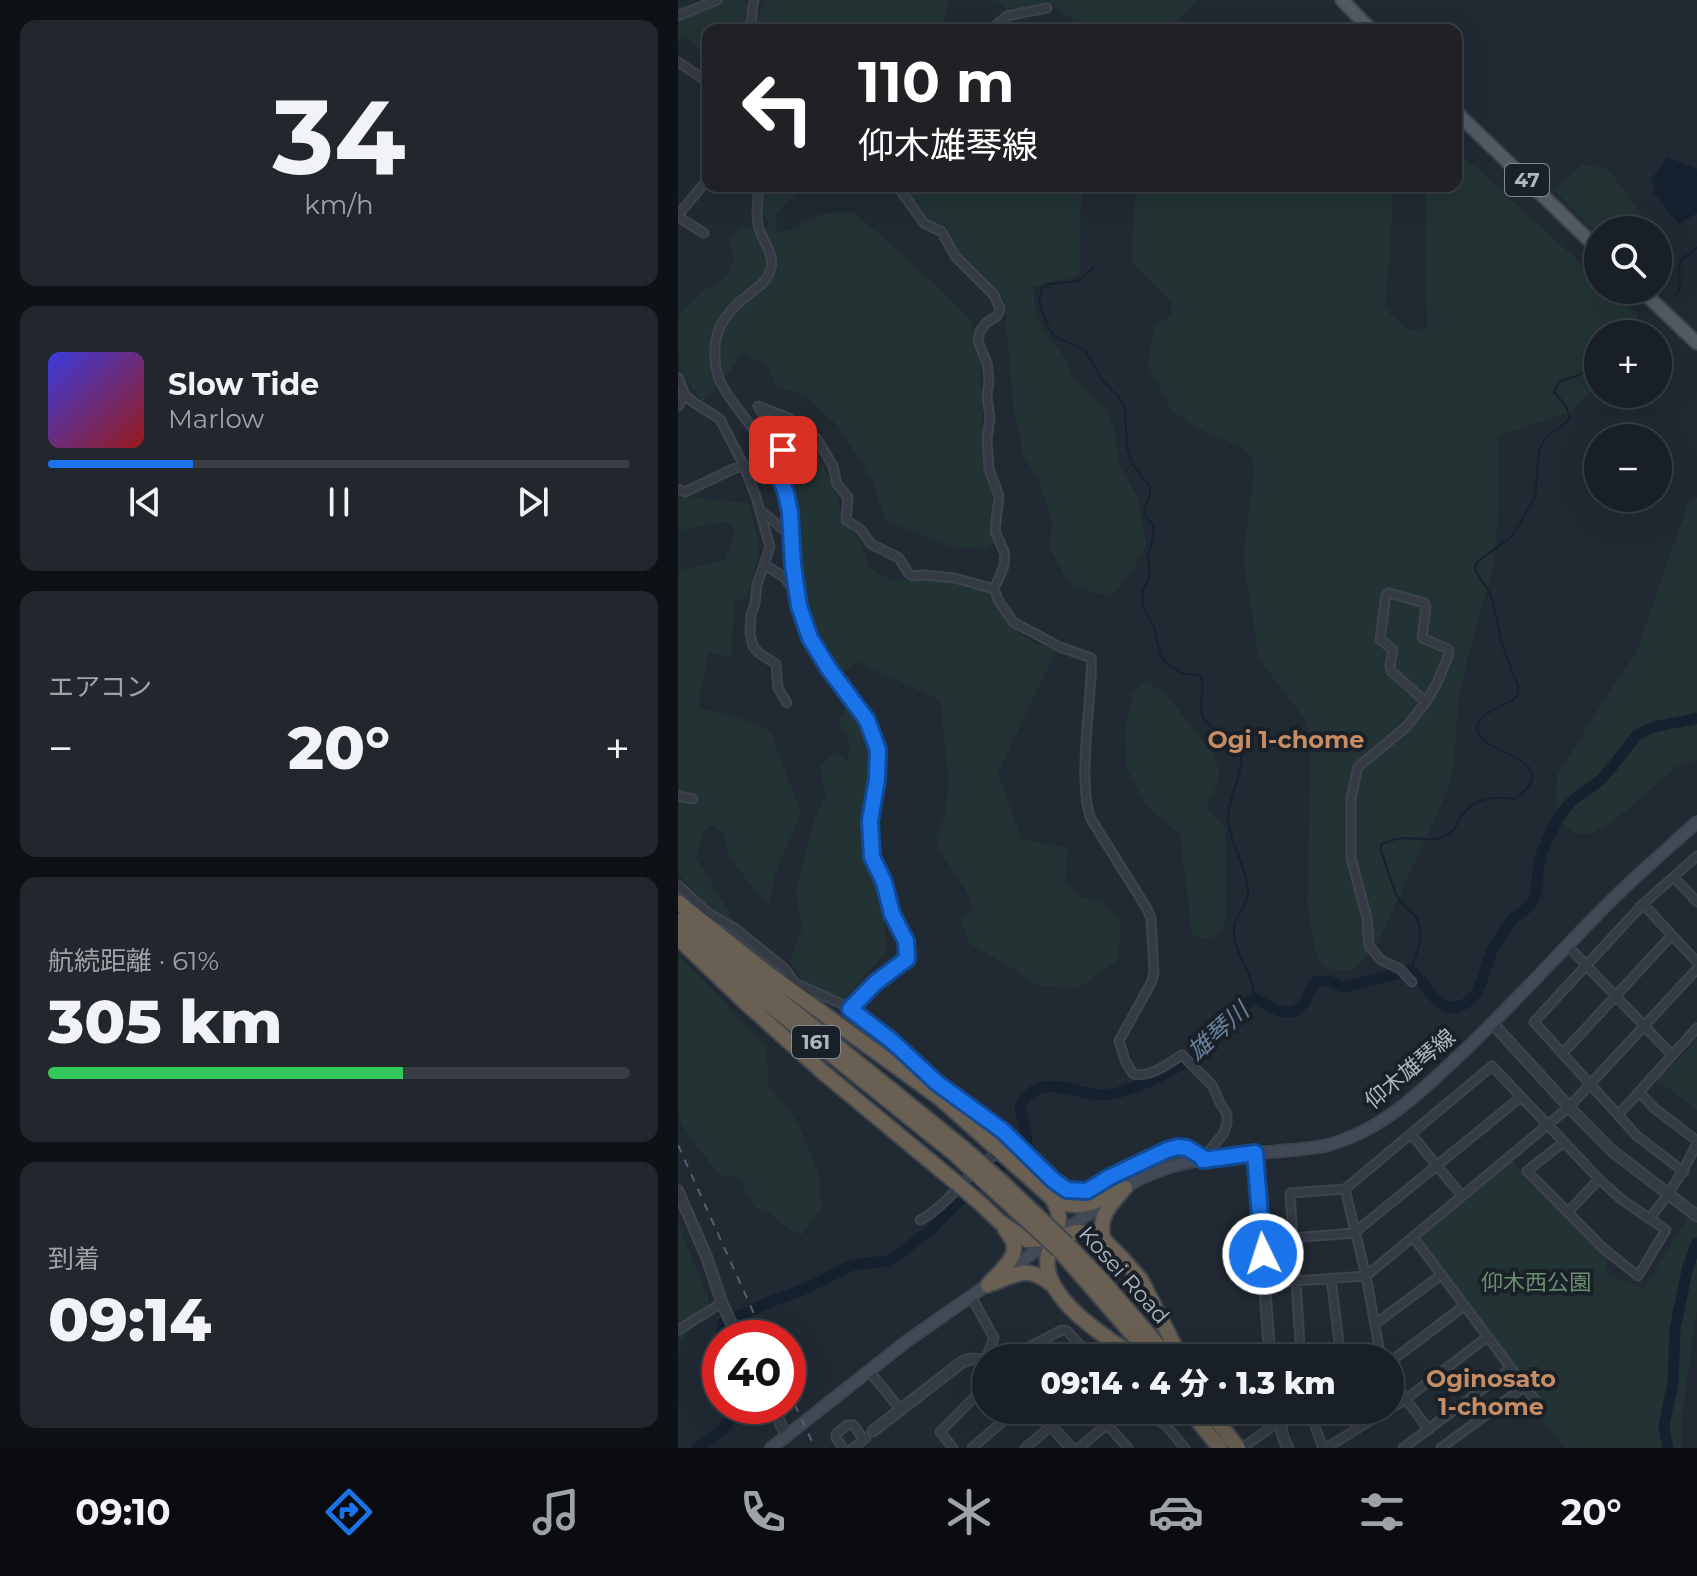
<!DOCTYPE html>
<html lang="ja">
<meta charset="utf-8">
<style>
body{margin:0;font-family:Montserrat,"Noto Sans JP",sans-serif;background:#22272e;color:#f1f3f6;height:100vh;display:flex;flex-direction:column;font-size:30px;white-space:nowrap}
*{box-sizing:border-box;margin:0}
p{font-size:26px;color:#9fa2a7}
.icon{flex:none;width:44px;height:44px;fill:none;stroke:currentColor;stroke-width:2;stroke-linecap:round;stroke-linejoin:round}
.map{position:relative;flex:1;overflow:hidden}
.panel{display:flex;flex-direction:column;gap:20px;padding:20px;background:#0e1115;width:678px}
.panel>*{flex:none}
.guide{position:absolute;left:24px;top:24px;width:760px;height:168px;border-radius:16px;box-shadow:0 8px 32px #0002,0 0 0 2px #373d43;background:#202124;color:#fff;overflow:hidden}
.controls{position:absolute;left:906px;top:216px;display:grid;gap:16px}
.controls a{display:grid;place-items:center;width:88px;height:88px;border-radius:50%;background:#191f26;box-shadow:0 8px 32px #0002,0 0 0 2px #373d43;font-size:40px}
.speed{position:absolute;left:24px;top:1320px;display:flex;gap:16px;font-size:40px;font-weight:700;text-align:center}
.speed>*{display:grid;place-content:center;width:104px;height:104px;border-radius:50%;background:#191f26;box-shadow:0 8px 32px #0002,0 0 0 2px #373d43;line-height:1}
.speed .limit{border:12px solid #d22;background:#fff;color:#111}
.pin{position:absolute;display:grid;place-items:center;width:68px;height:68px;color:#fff;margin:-34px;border-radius:16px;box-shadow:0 4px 12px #0006}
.me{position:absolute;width:88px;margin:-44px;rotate:356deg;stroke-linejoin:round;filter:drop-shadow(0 0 6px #0008)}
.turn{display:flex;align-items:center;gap:28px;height:168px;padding:0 24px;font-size:36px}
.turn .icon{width:104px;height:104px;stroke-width:2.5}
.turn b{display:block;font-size:56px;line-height:68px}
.big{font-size:60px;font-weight:800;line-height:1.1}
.panel .tile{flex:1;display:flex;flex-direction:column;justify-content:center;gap:12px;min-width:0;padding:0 28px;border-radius:16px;background:#22272e}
.panel .dial{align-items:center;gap:0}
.dial b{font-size:104px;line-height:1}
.song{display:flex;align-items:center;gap:24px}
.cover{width:96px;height:96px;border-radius:12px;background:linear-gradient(135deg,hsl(240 70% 55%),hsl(0 70% 35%))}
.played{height:8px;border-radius:4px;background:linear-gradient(90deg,#1a73e8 25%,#373d43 25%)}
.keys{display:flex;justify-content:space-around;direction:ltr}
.heat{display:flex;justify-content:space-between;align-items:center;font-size:44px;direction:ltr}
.charge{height:12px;border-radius:6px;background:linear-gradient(90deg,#34c759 61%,#373d43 0)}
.trip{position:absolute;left:294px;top:1344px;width:432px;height:80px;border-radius:40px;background:#191f26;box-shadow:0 8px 32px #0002,0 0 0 2px #373d43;font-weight:800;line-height:80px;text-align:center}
.menu{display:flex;height:128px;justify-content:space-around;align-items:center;background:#0a0c0f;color:#9fa2a7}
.menu .icon{width:56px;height:56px}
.menu .selected{color:#1a73e8}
.menu b{font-size:36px;color:#f1f3f6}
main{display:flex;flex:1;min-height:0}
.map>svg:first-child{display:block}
</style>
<main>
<section class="panel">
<div class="tile dial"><b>34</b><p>km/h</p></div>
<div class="tile">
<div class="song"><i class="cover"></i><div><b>Slow Tide</b><p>Marlow</p></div></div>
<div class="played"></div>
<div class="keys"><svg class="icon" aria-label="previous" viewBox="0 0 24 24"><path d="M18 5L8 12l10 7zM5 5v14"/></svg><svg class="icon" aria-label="pause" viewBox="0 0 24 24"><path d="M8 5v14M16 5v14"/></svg><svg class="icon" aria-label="next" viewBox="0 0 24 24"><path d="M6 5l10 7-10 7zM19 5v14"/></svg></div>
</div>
<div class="tile"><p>エアコン</p>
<div class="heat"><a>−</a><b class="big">20°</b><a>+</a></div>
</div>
<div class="tile"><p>航続距離 · 61%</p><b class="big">305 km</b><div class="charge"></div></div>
<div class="tile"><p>到着</p><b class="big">09:14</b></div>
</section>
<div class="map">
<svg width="1019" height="1448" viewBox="0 0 1019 1448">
<rect width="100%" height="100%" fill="#212933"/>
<path fill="#233334" d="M36,0H63L70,4L65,30H30V51L22,50L7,35L0,41V6Z
M88,0H271L263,30H76V23Z
M319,0H520L498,21L493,30H410L371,4L350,8L328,10Z
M778,154L789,159L920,279V290H932L959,314L965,334H920V384L893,412L820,436V516L815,568L790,656L780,702L776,763L770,790L700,943C680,967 673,980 642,964L636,945L629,905L633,742L628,721L581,659L565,560L576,470L573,456L564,448L520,428L493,410L470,366L476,325L493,316V302L453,261L457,197L462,186H714L713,243L707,304L712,314L730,330L744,331L749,327L747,186H778Z
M904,165L929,168L964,214L963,230H920V236L876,190Z
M83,186H123L122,190L98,214L99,234L148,213L175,212L224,254L293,319L302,356L304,412L314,498L316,543L306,549L274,547L207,520L195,482L160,426L127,395L99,388L89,366L64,354L46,379L25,402L5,375L0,355V323L3,313L21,294L49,276L56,257L50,242L63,225L87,231L91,222L84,212Z
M225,186H406L403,201L402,274L355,287L357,312L370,338L387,357L393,374L429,410L437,433L441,464L460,498L468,546L457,567L433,597L392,585L371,547L374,523L361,480L345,455L335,406L326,301L281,256L270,229L248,216Z
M89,414L132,438L161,498L164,521L183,541L191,567L212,580L274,578L311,589L332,626L353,641L378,651L320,772L343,839L390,848L387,882L401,896L424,902L442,920L441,959L401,988L360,986L331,966L290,943L283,919L296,909L287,889L262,851L258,834L268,814L270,778L263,701L180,662L163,673L136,635L122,590L107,461L108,446Z
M0,496L70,503L81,541L79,561L69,596L56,603L54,658L30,652L20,708L51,714L92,731L123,813L98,872L90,906L52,859L45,833L34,825L26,831L18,858L58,924L32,909L0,874V570L46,561L58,530L48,522L0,530Z
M1016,498H1019V760L998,767L936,821L913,834H899L885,825L879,813L878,793L879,775L934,688L958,653L1009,506Z
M468,681L488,694L535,754L542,771L536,793L528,808L547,827V924L541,935L528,939L514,935L502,835L469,807L449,769L447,730L455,691Z
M171,704L190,732L194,764L186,822L188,860L199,881L206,910L208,952L166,999L125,981L112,961L124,928L118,888L135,823L148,794L142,767L157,753L170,760L172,744L160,722Z
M0,954L87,1045L90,1067L89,1085L109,1106L124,1132L143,1180L142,1197L144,1207L124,1235L104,1225L93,1214L77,1208L61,1178L42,1175L12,1138L0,1116Z
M1019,1040V1110L979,1080Z
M834,1161L929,1256V1275L966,1288L1019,1202V1309L1003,1426V1448H886L852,1402L858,1395L741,1240V1238Z
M0,1220L7,1242L30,1296V1307L0,1344Z"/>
<path fill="#16212f" d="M989,157L1019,169V213L1001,224L974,191L977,186L972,181Z"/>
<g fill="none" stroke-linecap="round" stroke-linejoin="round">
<path stroke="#16212f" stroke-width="2" d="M416,267L400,281L371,284L364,288L361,302L371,329L377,337L407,350L424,380L444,401L447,409L449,447L455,465L472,487V495L466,510L467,516L476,526L475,536L470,557L472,574L465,591L464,600L466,609L476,627L483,657L489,664L504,673L523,676C528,690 519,706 526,719C534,733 556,736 562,752C568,767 550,799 550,817C551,842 567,864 570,888C572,904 558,914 556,928C554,947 568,963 573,980C575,986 575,992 576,998
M999,294C1006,282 997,271 1003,261C1007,256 1014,252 1019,248
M933,334C938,329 954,323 962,318
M733,970C738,955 749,930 737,916C732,910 724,905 720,898C713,883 708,866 703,850V845C726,831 746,844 765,837C778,833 778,823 785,814C798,796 818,797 837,799C888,761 812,756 801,734C791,714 831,705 837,698C841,693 840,693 840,687L825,647L813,595L799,573L797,569L798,563L833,537L846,517L857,497L861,452L868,437L883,427L892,418L888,406L876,392L881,382L901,375L919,364L920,361"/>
<path stroke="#16212f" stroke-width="11" d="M42,1338L45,1323L94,1301L129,1288L174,1265L209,1261L221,1254L255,1228L299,1183L318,1168L342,1159L350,1146L342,1107C364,1064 403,1103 439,1093C459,1087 490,1075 507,1062C532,1043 551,1017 576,998C591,1006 613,1022 625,1004C631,996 631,988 639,981H649L666,987L733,970C746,980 758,1011 778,1007C806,1001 804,968 816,947C821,938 829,925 837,917C843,912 851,909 855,901C861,889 858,877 861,865C863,849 877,823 887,809C896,796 908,792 920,782C933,771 947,749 959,735C977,723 999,724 1019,718
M19,1448C40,1435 49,1429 59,1406
M990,1448L986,1426L995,1382L997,1329L1010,1266L1019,1243"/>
<g stroke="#3e444d" stroke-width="11">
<path id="minor" d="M0,16L39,0
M72,30L76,0
M308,30L316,27L329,16L369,8
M0,62L30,82
M81,186C80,200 77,215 81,228C85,242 96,253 93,268C90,281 80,287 70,295C44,315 33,334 38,368C42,392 69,418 82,439C90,451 97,464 102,477C119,520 109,565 122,608C129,631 138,653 154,672C166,688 181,703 189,721C213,769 186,803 193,852C194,862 201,870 205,879C209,890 209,903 214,914C218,923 226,931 228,941C229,947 229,954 229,959L197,983L172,1009
M219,186L246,223L264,232L277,256L316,295L322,309L319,316L308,323L302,331L300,341L309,363L311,381L309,396L312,418L309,439L311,469L321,496L317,531L327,554L326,566L316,589L321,601L335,622L382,647L413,658C414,669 413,680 412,690C410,724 401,788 413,819L468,907L473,918L476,972L474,981L441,1041L447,1060L455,1074C472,1078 490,1064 504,1055L534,1085L542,1103L549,1114V1123L545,1134L529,1154L524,1157
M0,215L30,179
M0,217L26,233
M0,377L7,395L15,402L42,419L66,466L78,497L92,547L79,585L77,604L73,615L72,634L75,646L81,653L98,664L100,688L109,703
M0,406L7,395
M0,489L7,492L55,469L66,466L84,467L104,457L105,450L80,406L111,418L120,427L139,439L155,466L159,484L170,497L168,520L183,530L193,544L221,558L230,573L235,576L246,575L277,578L316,589
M84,512L114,536
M87,565L106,577L113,586L118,589
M711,593L746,603L748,606L744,638L770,649L771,654L759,683L748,702L713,671L712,665L715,650L702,639L708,595Z
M0,796L15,799
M996,877L1019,902
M0,885L30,913L58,929L107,969L117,983L168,1006L215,1042L259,1083L325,1131L375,1180L389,1190L409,1191L432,1177L489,1150L500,1147L509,1148L524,1157
M965,904L1019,962
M890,946L994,1055
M734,982L722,969L703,960L691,946L689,918L673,858V798L680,767L728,727L748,702
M885,1053L994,935
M961,1092L976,1108L1019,1141
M940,1115L1019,1028
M733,1134L784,1196
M1006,1172L959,1136L856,1022L965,904L1019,856
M667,1189L688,1276L703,1358
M890,1212L921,1179
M971,1219C991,1195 1006,1171 1019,1143
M242,1220C272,1204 289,1172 318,1154
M735,1237L863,1408
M614,1238L676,1233L843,1097
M653,1278L663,1358
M587,1283L688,1276L891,1107L1019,969
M293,1296L316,1338L308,1358
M697,1324L763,1275
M0,1330L44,1303
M357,1345L369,1358
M337,1358L351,1347L384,1330L389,1331L414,1358
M623,1358L612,1193L667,1189L814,1066L921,1179L943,1199L988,1230L960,1276L925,1248L849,1171L886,1142
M712,1362L786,1306
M191,1371L222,1409
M712,1378L751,1430
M712,1409L728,1399L809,1337
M416,1410L450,1448
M469,1410L489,1427L507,1448
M631,1410L645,1448
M165,1448L158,1438V1434L169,1425H176L185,1439
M175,1448L188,1438
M275,1448L262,1432L308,1385
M294,1448L338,1410
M347,1448L373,1426
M401,1448L446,1410
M564,1448L602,1421L628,1410
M648,1448L710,1410
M725,1448L833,1368
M763,1448L846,1387"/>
</g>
<g stroke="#3e444d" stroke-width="13">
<path id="tertiary" d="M815,1024L891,1107L933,1150L1019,1216
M577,1153L592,1358
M0,1191L29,1258L44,1303L60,1338
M94,1406L109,1437
M359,1410L393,1448
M600,1410L605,1437L610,1448
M195,1431L284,1362L293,1359L308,1360"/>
</g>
<g stroke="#3e444d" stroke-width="14">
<path id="secondary" d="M442,1191C501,1149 579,1157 647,1146C706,1130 742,1092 785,1052C831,1008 873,962 917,917C949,883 985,853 1019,822
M328,1272L426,1203
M93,1448L229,1341L315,1281"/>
</g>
<g stroke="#3e444d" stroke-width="16">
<path id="primary" d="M664,0L693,30
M778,112L920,249
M963,290L1019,343"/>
</g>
<g stroke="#3f464e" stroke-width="18">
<path id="motorway" d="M0,902L88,972L263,1099L373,1197C402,1215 419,1200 447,1188
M6,918L49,957L284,1147
M0,927L67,985L278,1155
M0,938L68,1003L146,1073L281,1185
M373,1197C390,1222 375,1231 370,1255C361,1297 430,1339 459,1358
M303,1204L322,1222L349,1240L376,1239L398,1232L409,1233L425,1239L444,1258L463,1280L503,1358
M425,1239C420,1217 431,1206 445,1190
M389,1244L424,1280L491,1358
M381,1250L475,1358
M315,1283C343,1272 351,1266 376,1286
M310,1285C318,1275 337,1261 336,1247C336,1240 331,1234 327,1229
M511,1410L542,1448
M531,1410L560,1448"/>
</g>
<use href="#minor" stroke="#343b44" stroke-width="7"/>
<use href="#tertiary" stroke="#343b44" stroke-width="9"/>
<use href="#secondary" stroke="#434a56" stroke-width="10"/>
<use href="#primary" stroke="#525a64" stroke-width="12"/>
<use href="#motorway" stroke="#695f52" stroke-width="14"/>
<path stroke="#565f6b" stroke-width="2" stroke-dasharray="8 8" stroke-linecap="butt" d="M0,1145L87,1338
M110,1390L137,1448"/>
<g stroke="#3f464e" stroke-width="18" stroke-linecap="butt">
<path id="motorway-bridge" d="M284,1147L323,1181L389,1244
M278,1155L381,1250
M281,1185L303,1204"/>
</g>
<use href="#motorway-bridge" stroke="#695f52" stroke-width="14"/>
</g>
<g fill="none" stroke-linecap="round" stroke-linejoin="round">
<g stroke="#114b97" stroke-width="20">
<path id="route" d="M105,450L104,457L96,463L108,493L112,512L115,565L121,606L132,638L151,669L189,720L200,750L199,779L192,821L194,857L206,882L214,914L228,941L229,959L197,983L172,1009L215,1042L259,1083L325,1131L375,1180L389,1190L409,1191L432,1177L489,1150L500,1147L509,1148L524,1157L525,1160L577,1153L585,1254"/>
</g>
<use href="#route" stroke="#1a73e8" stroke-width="14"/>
</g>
<g text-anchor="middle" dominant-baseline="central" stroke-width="8" stroke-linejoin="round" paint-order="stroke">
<g fill="#1a2028" stroke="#828993" stroke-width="2">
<rect x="827" y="164" width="44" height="32" rx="6"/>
<rect x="114" y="1026" width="48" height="32" rx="6"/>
</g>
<g font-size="20" font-weight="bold" fill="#aeb6c1">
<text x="849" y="180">47</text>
<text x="138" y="1042">161</text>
</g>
<g font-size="22" fill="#aeb6c1" stroke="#1a2028">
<text transform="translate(732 1069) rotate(-40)">仰木雄琴線</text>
<text transform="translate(446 1275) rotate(48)">Kosei Road</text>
</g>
<g font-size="22" fill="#698e70" stroke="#1a2028">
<text x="858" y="1282">仰木西公園</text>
</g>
<g font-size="24" font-weight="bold" fill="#c68c64" stroke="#1a2028">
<text x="608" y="739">Ogi 1-chome</text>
<text x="813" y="1378">Oginosato<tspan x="813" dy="28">1-chome</tspan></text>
</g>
<g font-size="24" font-style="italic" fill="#6a819c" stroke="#1a2028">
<text transform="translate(540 1031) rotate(-42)">雄琴川</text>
</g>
</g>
</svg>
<div class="controls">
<a><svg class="icon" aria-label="search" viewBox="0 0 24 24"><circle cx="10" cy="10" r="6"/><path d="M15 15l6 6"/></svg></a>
<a>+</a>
<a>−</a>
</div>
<div class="speed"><div class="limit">40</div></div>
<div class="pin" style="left:105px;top:450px;background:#d93025"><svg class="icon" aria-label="arrive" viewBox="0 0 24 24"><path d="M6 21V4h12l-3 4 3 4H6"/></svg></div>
<svg class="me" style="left:585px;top:1254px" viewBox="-20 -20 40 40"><circle r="17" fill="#1a73e8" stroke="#fff" stroke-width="3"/><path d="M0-11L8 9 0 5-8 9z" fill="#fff"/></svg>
<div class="trip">09:14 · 4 分 · 1.3 km</div>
<div class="guide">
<div class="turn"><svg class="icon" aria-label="left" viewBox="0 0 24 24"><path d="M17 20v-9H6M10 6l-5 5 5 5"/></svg><div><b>110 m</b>仰木雄琴線</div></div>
</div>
</div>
</main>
<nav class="menu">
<b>09:10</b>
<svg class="icon selected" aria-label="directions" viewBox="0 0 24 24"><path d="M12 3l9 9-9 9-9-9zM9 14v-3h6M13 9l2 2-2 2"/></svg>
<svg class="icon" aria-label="music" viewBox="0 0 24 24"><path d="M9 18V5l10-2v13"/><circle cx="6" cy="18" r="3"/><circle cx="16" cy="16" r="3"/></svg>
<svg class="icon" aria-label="phone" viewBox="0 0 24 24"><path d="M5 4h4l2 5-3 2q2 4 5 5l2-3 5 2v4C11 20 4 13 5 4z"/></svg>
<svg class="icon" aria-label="climate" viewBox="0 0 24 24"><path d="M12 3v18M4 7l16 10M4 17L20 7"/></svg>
<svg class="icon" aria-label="car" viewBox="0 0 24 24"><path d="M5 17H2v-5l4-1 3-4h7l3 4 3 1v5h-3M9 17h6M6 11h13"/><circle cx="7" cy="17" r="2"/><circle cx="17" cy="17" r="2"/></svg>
<svg class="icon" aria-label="filters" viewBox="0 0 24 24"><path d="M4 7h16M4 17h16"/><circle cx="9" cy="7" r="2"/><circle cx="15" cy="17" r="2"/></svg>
<b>20°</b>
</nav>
